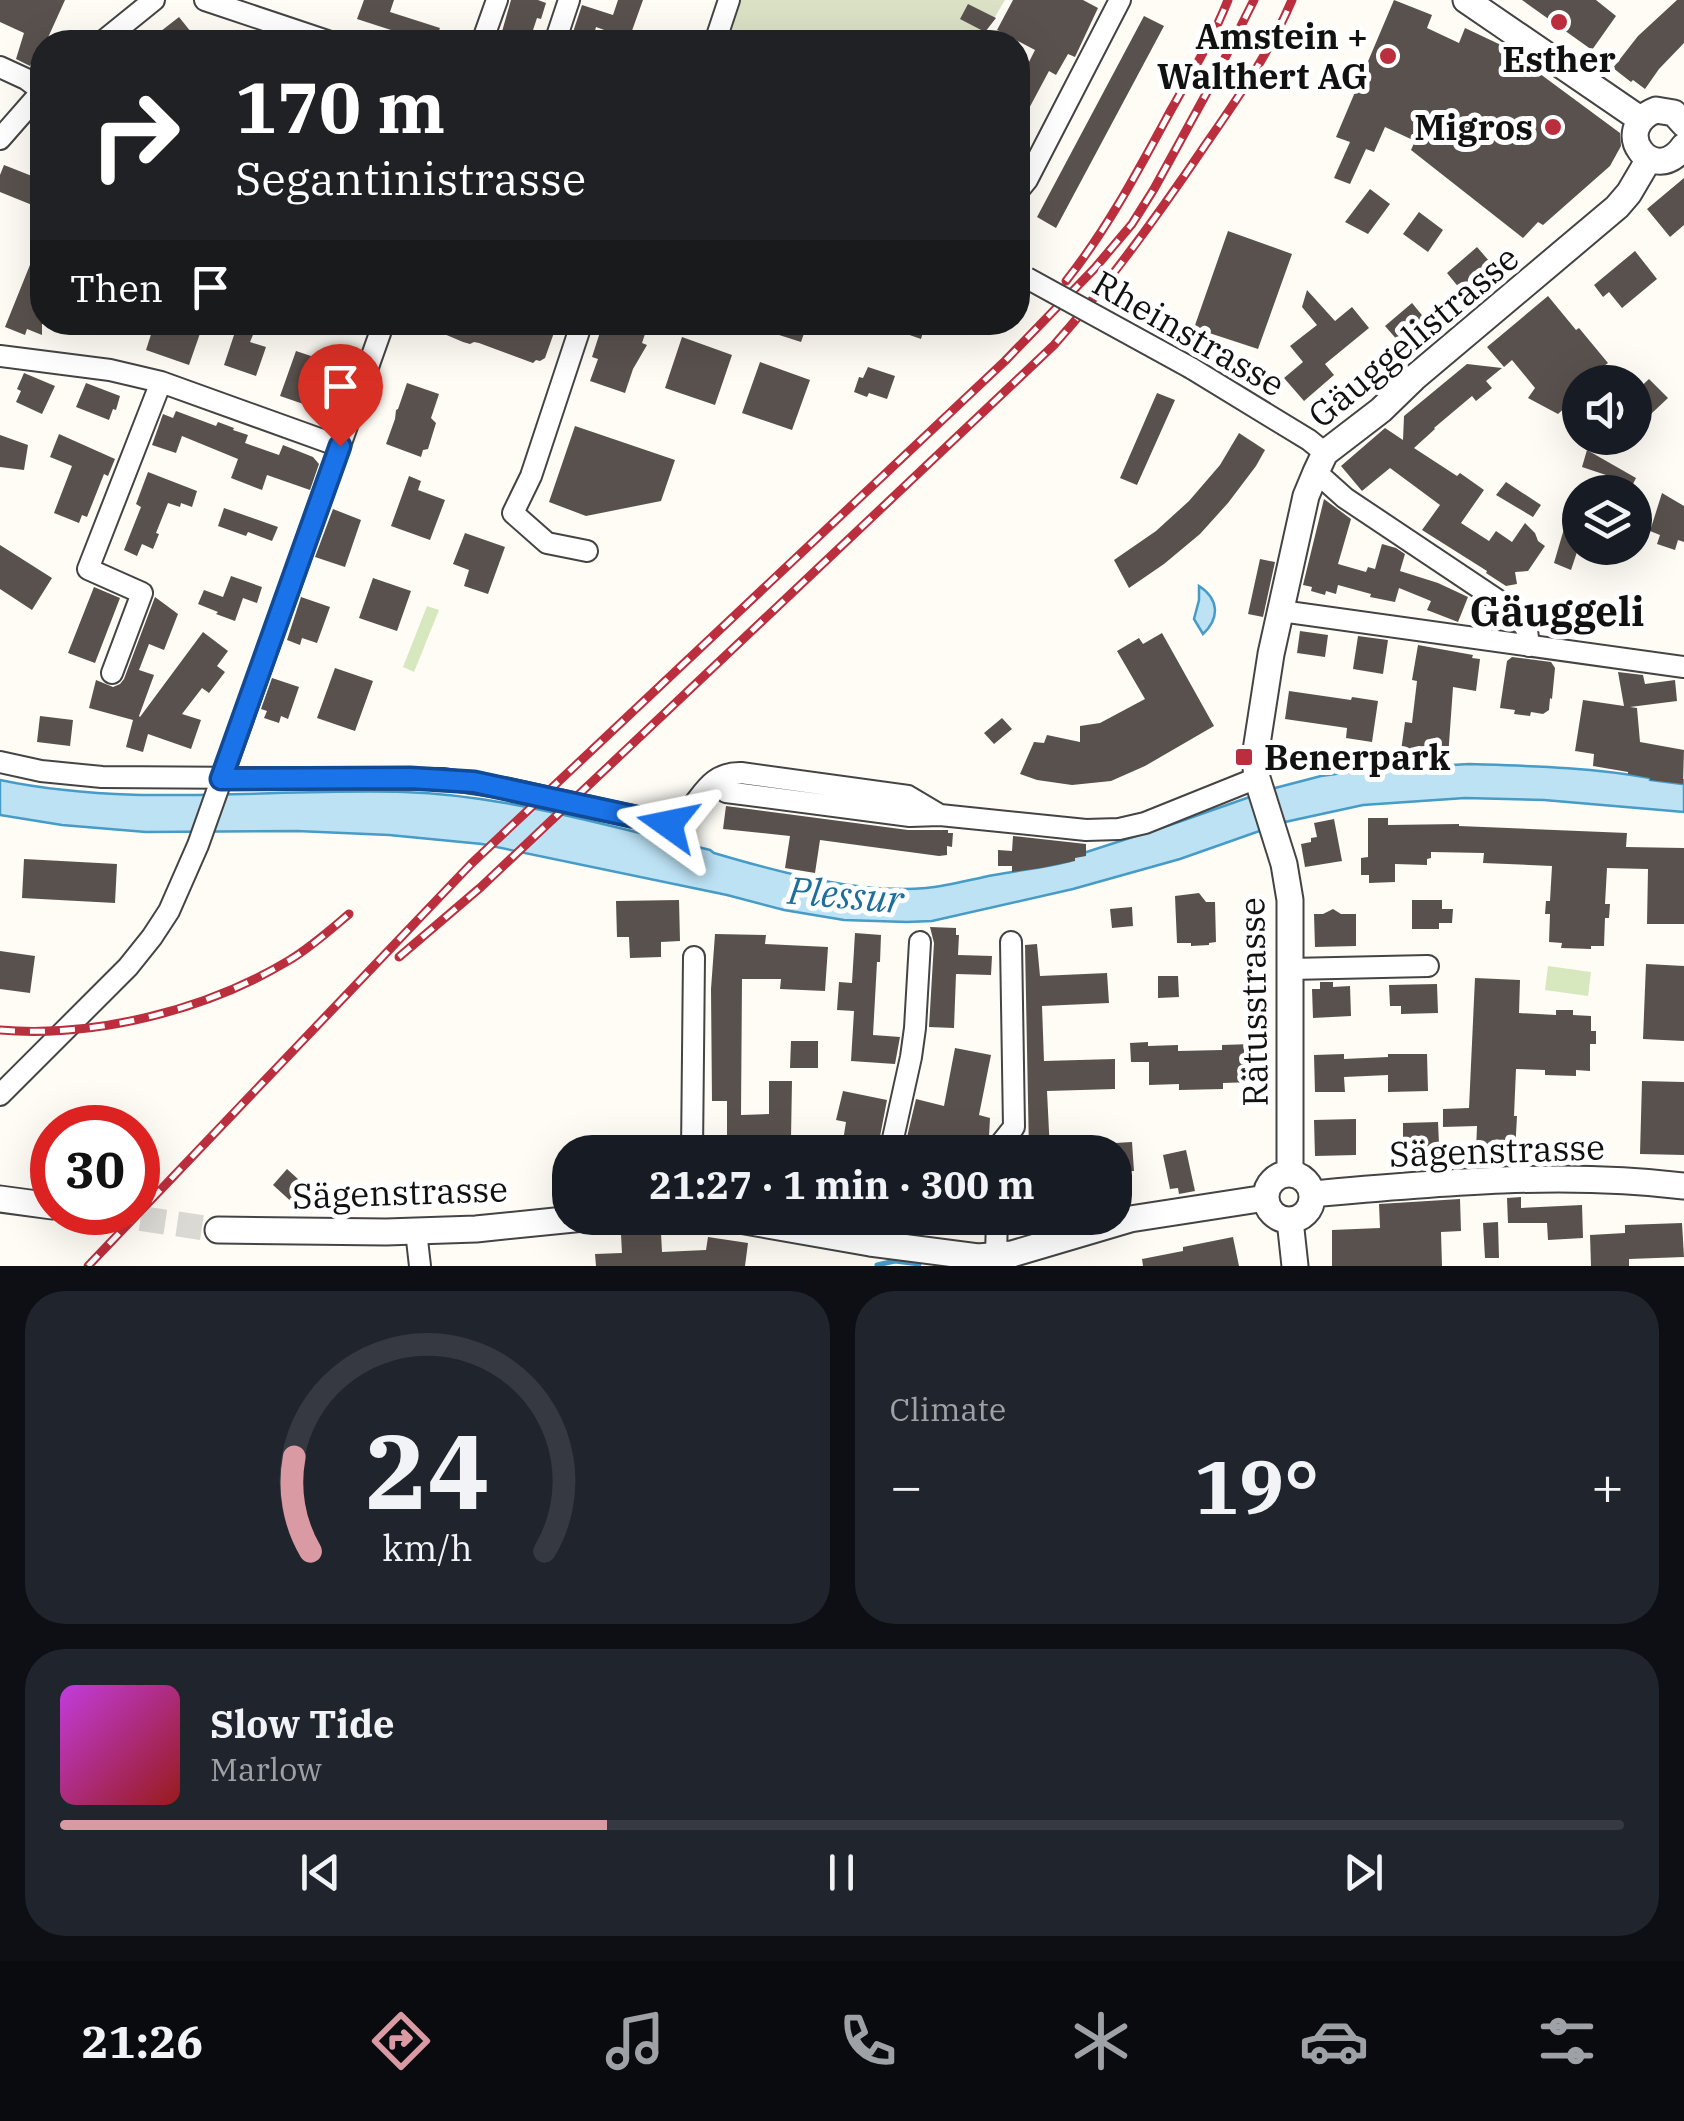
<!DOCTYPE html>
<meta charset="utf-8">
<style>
body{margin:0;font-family:"IBM Plex Serif",serif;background:#20242c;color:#f1f3f6;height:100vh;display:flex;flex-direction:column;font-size:38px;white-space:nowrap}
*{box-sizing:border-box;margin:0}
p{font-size:32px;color:#9ea1a6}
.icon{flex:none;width:55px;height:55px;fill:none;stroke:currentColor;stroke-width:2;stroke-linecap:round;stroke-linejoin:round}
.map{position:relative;height:1266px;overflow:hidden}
.sheet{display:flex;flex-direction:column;gap:25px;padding:25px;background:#0d0f14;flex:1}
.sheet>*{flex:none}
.banner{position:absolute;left:30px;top:30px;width:1000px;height:305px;border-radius:40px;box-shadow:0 10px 40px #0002;background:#202124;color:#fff;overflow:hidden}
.buttons{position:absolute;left:1562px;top:365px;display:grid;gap:20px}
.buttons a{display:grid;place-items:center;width:90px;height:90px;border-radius:50%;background:#171b24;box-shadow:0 10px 40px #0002;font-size:50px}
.speed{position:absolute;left:30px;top:1105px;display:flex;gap:20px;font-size:50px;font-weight:700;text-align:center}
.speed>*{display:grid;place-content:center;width:130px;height:130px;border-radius:50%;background:#171b24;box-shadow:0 10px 40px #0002;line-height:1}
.speed .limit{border:15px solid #d22;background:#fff;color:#111}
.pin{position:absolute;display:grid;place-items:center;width:85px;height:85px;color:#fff;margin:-102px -42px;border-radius:50% 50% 50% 0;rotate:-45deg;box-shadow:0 0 10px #0007}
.pin .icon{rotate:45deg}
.me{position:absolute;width:110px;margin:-55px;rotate:282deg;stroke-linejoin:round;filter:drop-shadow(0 0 8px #0008)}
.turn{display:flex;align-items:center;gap:35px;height:210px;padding:0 40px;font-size:45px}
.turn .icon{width:130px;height:130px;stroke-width:2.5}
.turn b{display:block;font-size:70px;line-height:85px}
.then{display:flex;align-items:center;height:95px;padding:0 40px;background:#0003;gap:20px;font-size:38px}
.big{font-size:75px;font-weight:700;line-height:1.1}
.sheet .card{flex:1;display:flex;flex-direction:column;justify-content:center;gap:15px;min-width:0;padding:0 35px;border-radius:40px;background:#20242c}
.sheet .dial{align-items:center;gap:0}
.dial svg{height:260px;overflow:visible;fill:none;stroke:#363941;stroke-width:7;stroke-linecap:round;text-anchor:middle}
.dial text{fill:#f1f3f6;stroke:none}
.song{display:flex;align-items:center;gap:30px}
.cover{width:120px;height:120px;border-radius:15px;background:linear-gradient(135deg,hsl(290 70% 55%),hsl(0 70% 35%))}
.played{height:10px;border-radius:5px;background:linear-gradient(90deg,#d99aa3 35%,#363941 35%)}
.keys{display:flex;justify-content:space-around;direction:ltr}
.heat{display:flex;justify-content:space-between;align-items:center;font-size:55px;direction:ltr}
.sheet .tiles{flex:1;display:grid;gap:25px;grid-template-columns:1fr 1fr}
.card:last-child{grid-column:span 2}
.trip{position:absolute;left:552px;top:1135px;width:580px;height:100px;border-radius:40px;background:#171b24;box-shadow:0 10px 40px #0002;font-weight:700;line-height:100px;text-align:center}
.dock{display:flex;height:160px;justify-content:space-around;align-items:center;background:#090b0e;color:#9ea1a6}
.dock .icon{width:70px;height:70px}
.dock .current{color:#d99aa3}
.dock b{font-size:45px;color:#f1f3f6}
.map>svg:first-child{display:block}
</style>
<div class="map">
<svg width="1684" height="1266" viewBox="0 0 1684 1266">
<rect width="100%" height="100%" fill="#fefcf5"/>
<path fill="#d7e8bf" d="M427,606L439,610L414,672L403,667Z
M1548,966L1591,972L1588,996L1545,990Z"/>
<path fill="#dae1c5" d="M740,0H1005L980,42H725Z"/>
<path fill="#bce2f4" stroke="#469bc7" stroke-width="2.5" d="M1199,586C1219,599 1220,618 1203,634L1194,619L1199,600Z
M1469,764C1530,766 1590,767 1650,778V780L1683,784L1684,779V812L1544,800L1465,798L1363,805L1285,822L1180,859L1073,889L932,921L907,922L844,920L784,910L727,895L482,844L389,835L297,831L146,832L62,825L0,815V780C132,808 270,788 404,792C507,795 610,827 710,850L714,853C778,872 859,894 926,888C949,886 972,879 994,875C1020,870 1044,868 1070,861L1071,857L1170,825L1275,788L1321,776L1365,770Z"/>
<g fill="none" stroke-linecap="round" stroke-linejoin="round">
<path stroke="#469bc7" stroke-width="5" d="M877,1265L895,1261L919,1264"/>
</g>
<path fill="#59514d" d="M0,0H65L46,42H42V52L37,50L30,66L16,59L24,33L0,22Z
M364,0H394L390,12L440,28L435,42H428L357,19Z
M511,0H538L546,3L541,19L537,18L529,42H499Z
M618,0H643L629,39L596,27L593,38L573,32L582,5L613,15Z
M1013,0H1083L1098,8L1075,57L1068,54L1056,75L1049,71L1018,129V74L1022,76L1035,50L997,30Z
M1394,0L1432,15L1427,28L1459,43L1465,28L1501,45L1620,133L1621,146L1610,166L1543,225L1538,222L1523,238L1411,150L1415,141L1385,127L1374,152L1366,149L1350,184L1334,178L1350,142L1336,137Z
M1522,0H1596L1616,16L1592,50Z
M1677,0H1684V43L1659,69L1645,89L1633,80L1631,82L1613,68L1638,36Z
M968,4L996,18L985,32L960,19Z
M1144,16L1164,26L1056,228L1037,217Z
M179,17L199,42H147Z
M4,165L42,180V209L0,192V175Z
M1684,178V225L1670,237L1647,209Z
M1370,189L1390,204L1368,234L1345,222Z
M1419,212L1443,230L1428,252L1403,234Z
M1228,231L1292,254L1258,349L1194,328Z
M42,235V335L27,329L25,335L5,327Z
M1477,247L1496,269L1465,295L1447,273Z
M1635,251L1657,279L1622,308L1609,292L1603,297L1594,285Z
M1307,290L1335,321L1352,307L1369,328L1325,364L1334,375L1304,401L1284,378L1303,362L1290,346L1317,325L1302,307Z
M1548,296L1576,330L1579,328L1608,363L1584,382H1580V394L1558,414L1528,398L1535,388L1512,360L1504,367L1487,347Z
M1412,303L1426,320L1422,325L1399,342L1385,326Z
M155,322H204L189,365L146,350Z
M416,322H544L556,327L545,358L540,361L536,360L533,363L479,343L474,342L470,344L463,342Z
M609,322H649L642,343L647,345L633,369L625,393L590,381L598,359L592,357L601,329L607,331Z
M780,322H808L801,342L776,334Z
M881,322H926L921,339L881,325Z
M238,323L255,330L250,342L266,347L256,376L224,365Z
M682,337L732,355L715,405L665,388Z
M296,351L335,364L324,396L320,395L315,408L280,396Z
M760,362L810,380L792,430L742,413Z
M1467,364L1502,368L1486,381L1492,388L1476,401L1472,396L1434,428L1435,429L1414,448L1457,476L1460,473L1484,490L1461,523L1489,541L1496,531L1512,542L1525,523L1535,533L1538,541L1545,546L1528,571L1515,572L1517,584L1506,586L1486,573L1487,571L1422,530L1440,505L1390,468L1362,491L1341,466L1385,428L1403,440L1404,416Z
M868,367L895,376L887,399L869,393L867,397L854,392L859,377L863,378Z
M24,373L55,386L42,414L16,402L21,391L17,389Z
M1649,379L1668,398L1635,429V392Z
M86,383L120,396L116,410L113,409L109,420L76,407Z
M407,383L439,394L431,418L436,423L428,449L423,450L421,457L386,444L395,419L396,410L398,409Z
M1157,393L1175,400L1137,485L1120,478Z
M176,411L216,426L218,422L234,428L233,430L248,435L245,443L279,455L283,445L313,457L319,464L310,490L267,475L262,490L231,478L238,459L182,436L176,453L152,445L163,414L173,418Z
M575,426L675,460L661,501L586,516L549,502Z
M1239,433L1265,450L1256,466L1228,503L1200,534L1164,564L1129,588L1114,560L1156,531L1189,501L1220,465Z
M59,434L115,459L108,476L104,474L87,517L82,515L79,523L54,513L72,466L50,457Z
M0,435L28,445L24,470L0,467Z
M1587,450L1636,478L1633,484L1582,467Z
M148,472L197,491L192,507L181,503L180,507L168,503L156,533L159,534L153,549L142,544L137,556L124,550L141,507L136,504Z
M409,476L421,481L418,490L445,500L430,540L391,526Z
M1506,482L1541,505L1533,517L1496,495Z
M1662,493L1684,506V542L1678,540L1675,550L1657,544L1660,535L1650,531Z
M1580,496V543L1571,570L1554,563L1566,522Z
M1324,499L1351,519L1338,564L1366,572L1368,567L1375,569L1382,544L1396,548L1405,554L1400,571L1438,583L1468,597L1458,622L1427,610L1431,601L1399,588L1395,602L1370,597L1371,594L1338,585L1336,594L1326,591L1325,595L1311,591L1312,587L1303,585Z
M224,508L278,527L272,541L248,532L246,536L218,526Z
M333,509L361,520L345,567L315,557Z
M465,533L505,547L488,594L464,586L469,570L453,564Z
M0,545L52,578L32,610L0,589Z
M1260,559L1275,562L1263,617L1248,614Z
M231,576L262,587L257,603L243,598L235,621L216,614L218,612L198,604L204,590L223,597Z
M373,578L411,591L397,631L359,618Z
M94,587L120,598L95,663L68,653Z
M155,597L178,614L164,650L149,644L139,670L154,675L139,716L140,717L203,632L228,651L217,666L225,672L209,693L202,688L182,714L201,720L191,749L148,734L143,752L126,747L133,720L89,708L96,680L113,687L120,684L124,679Z
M301,597L330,607L317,643L302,638L300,645L287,640Z
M1300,631L1328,635L1325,657L1297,653Z
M1162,633L1214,726L1145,766L1111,781L1072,785L1037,780L1020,774L1034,742L1044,743L1047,735L1080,742V726L1100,723L1145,699L1117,651L1139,638L1143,644Z
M1358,636L1388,640L1383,674L1353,669Z
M1418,645L1473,655L1472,658L1480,659L1476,691L1453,687L1448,758L1401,751L1405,722L1412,723L1417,681L1412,680Z
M1512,657L1551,662L1555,668L1552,699L1550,698L1549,710L1543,714L1531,712L1530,716L1514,714L1515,710L1500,708L1507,661Z
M335,668L373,681L355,731L317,718Z
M1618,672L1643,675L1645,684L1675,680L1677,701L1630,707L1637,708L1640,742L1684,750L1683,784L1650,780V778L1628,774V772L1593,766L1594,754L1575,751L1583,700L1624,706Z
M272,678L299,687L288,719L281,716L279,723L264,718L267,711L261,709Z
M1289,691L1351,700L1352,697L1378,701L1372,742L1346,738L1347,728L1285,719Z
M40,716L73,720L70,746L37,742Z
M1002,718L1012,729L994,744L984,733Z
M726,806L908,830H948V833H953L952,847L947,846V855L939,856L820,840L815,873L785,868L790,836L723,829Z
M1368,818H1388V825L1459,824V826L1627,833L1626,847L1684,848V924H1647L1648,869L1607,868L1605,904H1610L1609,918H1605L1604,946H1591V949L1561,948L1562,943L1549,942L1550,914H1545L1546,901H1550L1552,866L1483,863L1484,853L1431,852V858L1427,859V865L1395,864V882L1369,883V875H1361V858L1368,857Z
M1334,819L1342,861L1305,867L1301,844L1311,842V838L1317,837L1314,823Z
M1013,836L1086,844V856L1075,858V861L1041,868L1012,872V866H998V850L1012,851Z
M24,859L117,864L115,903L22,898Z
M1199,893L1206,902H1215L1216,942L1209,943V945L1191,946V943H1177L1175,896Z
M679,900L680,941L661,942V957L630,958L629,937H617L616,901Z
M1412,900H1442V909H1453L1452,923H1439V929H1412Z
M1132,907L1133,926L1112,928L1110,909Z
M1333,909L1341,914H1356V946L1315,947L1314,914H1323Z
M930,927L956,928V935H959L958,955L992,956L991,975L956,974L954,1028L929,1027L934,943Z
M855,933L881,935L880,962H877L873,1035L900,1037L895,1064L851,1061L854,1011L837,1010L839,982L852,983Z
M715,934L766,935L765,944L828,947L825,991L780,989L781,979H742L741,1115L769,1114V1081H792L791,1138H811L812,1152H774V1147L742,1148V1152H720V1136L727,1135V1101H712L711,989Z
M1037,944L1040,976L1107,973L1109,1003L1042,1006L1044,1061L1115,1059V1089L1047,1091L1050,1152H1029L1025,945Z
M0,951L35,956L30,993L0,989Z
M1646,964L1684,966V1041L1643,1039Z
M1158,976H1178L1179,997L1158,998Z
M1475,978L1520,980L1519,1013L1556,1015V1010H1573V1015L1591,1016V1031H1596V1044H1590V1071L1576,1070V1076L1545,1075V1070L1516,1069L1514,1116H1517L1515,1153L1476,1151L1477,1126L1443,1127V1109L1469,1108Z
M1320,982H1333V987L1350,986L1351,1016L1313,1018L1312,989H1320Z
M1437,984L1438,1013L1401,1014V1006H1390L1389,985Z
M791,1041H818V1068H790Z
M1148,1042V1046L1178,1045V1051L1222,1050V1045L1253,1044L1254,1082L1223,1083V1089L1179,1090V1084L1149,1085V1062H1131L1130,1043Z
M955,1048L991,1055L979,1115L990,1118L989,1136L984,1146V1152H971L907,1137L916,1099L944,1106Z
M1344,1054V1059L1388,1057V1054H1427L1428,1091L1388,1092V1075L1344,1077L1345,1092H1315L1314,1055Z
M1642,1081L1684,1082V1155L1640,1154Z
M843,1091L887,1100L877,1152H864L842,1147L846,1122L836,1120Z
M1356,1119V1155L1315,1156L1314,1120Z
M1438,1122L1440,1167L1428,1158L1403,1160V1123Z
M603,1135L606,1152H586L584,1138Z
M1132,1142L1134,1171L1115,1172V1143Z
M1186,1150L1195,1191L1179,1194L1178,1188L1170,1189L1163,1155Z
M287,1169L309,1189L295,1205L273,1185Z
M1521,1197V1208L1582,1205L1583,1238L1548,1240L1547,1223H1508L1507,1198Z
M1460,1199L1461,1231L1441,1232L1442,1266H1332V1230L1380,1228L1379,1204Z
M1498,1222L1499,1258H1485L1483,1223Z
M1682,1223L1684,1257L1629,1259V1266H1591L1590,1235L1625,1233V1225Z
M661,1233L662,1252L706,1250L708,1237L748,1243L745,1266H596L595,1254L622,1253L621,1235Z
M1233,1237L1239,1266H1143L1142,1259L1183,1251V1247Z"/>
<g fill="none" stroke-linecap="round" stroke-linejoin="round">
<path stroke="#dad9d3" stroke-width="25" stroke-dasharray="25 12" stroke-linecap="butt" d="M104,1213L218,1230"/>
<g stroke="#444" stroke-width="24">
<path id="minor" d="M205,0L330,42
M102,42L154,0
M482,42L497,0
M555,42L569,0
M715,42L729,0
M0,67L26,79L42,91
M0,139L42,91
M1018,191L1027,180L1120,0
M582,322L531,476L513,513L547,543L587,551
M0,356L110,370L161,382L339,446
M1191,368L1309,440L1325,453
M1316,472L1345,498L1514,611L1527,630L1529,646
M1281,611L1684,667
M112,673L142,593L88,569L161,382
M0,762L41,771L102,777L444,779L504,788L668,824C700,815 700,772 741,773L908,796L940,815
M726,792L910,816L940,815L1086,830L1119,829L1145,823L1257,778
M1290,969L1428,966
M0,1095L128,967L152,937L169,911L198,845L384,322
M692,1152L694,957
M890,1152L911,1057L915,1028L920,942
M998,1152V1147L1014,1127L1011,942
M416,1231L420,1266
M870,1243L876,1218
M996,1256L997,1218"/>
</g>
<g stroke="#444" stroke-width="29">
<path id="tertiary" d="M1466,0L1640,119
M1684,124L1674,113L1656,110C1608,129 1654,189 1684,146
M1290,1174V900L1284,864L1257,778L1255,757L1271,654L1306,496L1316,472L1325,453L1381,410L1414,378L1617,207L1629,193L1649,159
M1266 1197a23 23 0 1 1 46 0a23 23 0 1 1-46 0Z
M1312,1194C1435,1183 1561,1171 1684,1186
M0,1199L52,1206
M98,1212L104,1213
M728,1218L870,1243L978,1257L1012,1254L1130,1219L1266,1198
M1290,1220L1295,1266
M218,1230L386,1232L476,1229L584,1218"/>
</g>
<use href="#minor" stroke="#fff" stroke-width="20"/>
<use href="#tertiary" stroke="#fff" stroke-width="25"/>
<g stroke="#bb2e3d" stroke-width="9">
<path id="rail" d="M1066,281C1108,228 1139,169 1171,110C1191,74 1213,38 1228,0
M399,957L481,887L1054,345C1110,282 1159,214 1206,144C1238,98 1270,52 1292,0
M0,1030C95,1038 206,1010 288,961C310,948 329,931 349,914
M88,1266L471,864L1005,361L1094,269L1132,224L1154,189L1217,74L1254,0"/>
</g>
<use href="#rail" stroke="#fff" stroke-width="5" stroke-dasharray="15" stroke-linecap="butt"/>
<g stroke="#444" stroke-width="24" stroke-linecap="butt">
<path id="minor-bridge" d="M1027,278L1191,368"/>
</g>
<use href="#minor-bridge" stroke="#fff" stroke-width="20"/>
</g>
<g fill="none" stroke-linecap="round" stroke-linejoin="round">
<g stroke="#114b97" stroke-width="25">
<path id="route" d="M340,446L221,779L410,778L474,782L668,824"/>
</g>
<use href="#route" stroke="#1a73e8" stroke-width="18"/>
</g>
<g fill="#bb2e3d" stroke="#fff" stroke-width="4">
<circle cx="1559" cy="22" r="10"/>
<circle cx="1388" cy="56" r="10"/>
<circle cx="1553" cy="127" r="10"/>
<rect x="1234" y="747" width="20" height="20" rx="5"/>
</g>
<g text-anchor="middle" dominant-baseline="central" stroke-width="10" stroke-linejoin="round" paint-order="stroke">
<g font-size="35" font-weight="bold" fill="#111" stroke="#fff" text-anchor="end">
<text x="1368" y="36">Amstein +<tspan x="1368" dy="40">Walthert AG</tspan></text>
<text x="1559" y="59" text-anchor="middle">Esther</text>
<text x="1533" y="127">Migros</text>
<text x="1264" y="757" text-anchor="start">Benerpark</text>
</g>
<g font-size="35" fill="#111" stroke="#fff">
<text transform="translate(1189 333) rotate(30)">Rheinstrasse</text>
<text transform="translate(1413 336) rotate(-40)">Gäuggelistrasse</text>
<text transform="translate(1253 1002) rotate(-91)">Rätusstrasse</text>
<text transform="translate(1497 1150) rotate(-2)">Sägenstrasse</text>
<text transform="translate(400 1192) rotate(-2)">Sägenstrasse</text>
</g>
<g font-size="38" font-style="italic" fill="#1e6e9e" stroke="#fff">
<text transform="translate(846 894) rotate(5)">Plessur</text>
</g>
<g font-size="40" font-weight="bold" fill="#111" stroke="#fff">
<text x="1557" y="611">Gäuggeli</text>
</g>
</g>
</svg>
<div class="buttons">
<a><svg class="icon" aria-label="sound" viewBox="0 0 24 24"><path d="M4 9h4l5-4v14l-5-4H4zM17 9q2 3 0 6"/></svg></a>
<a><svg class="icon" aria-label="layers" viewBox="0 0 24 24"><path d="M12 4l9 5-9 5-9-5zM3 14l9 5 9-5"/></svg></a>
</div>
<div class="speed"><div class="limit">30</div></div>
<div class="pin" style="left:340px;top:446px;background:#d93025"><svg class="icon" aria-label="arrive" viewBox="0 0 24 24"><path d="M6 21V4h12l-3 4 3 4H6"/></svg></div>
<svg class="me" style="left:668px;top:824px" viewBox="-20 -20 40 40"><path d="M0-17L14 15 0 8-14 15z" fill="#1a73e8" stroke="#fff" stroke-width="4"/></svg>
<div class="trip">21:27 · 1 min · 300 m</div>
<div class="banner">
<div class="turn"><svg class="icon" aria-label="right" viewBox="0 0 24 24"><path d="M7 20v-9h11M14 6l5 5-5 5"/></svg><div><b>170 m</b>Segantinistrasse</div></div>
<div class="then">Then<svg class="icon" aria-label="arrive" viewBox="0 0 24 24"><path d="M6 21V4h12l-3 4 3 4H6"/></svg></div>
</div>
</div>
<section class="sheet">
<div class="tiles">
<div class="card dial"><svg viewBox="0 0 100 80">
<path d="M14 69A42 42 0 1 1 86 69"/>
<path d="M14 69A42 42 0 0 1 9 40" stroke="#d99aa3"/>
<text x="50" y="56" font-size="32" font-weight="700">24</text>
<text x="50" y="72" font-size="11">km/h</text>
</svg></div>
<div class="card"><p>Climate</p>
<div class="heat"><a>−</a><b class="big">19°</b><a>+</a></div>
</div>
<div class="card">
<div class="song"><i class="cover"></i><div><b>Slow Tide</b><p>Marlow</p></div></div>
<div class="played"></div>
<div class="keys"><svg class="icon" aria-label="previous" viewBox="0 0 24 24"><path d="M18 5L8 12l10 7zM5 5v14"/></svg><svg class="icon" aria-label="pause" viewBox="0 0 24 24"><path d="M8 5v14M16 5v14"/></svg><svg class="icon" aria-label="next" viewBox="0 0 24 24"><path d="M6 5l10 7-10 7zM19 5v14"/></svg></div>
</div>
</div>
</section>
<nav class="dock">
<b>21:26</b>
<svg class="icon current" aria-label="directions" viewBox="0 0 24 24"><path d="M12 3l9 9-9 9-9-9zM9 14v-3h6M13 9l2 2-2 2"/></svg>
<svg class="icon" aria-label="music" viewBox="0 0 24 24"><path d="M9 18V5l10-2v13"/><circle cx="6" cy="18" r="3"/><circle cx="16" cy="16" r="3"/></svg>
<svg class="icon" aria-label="phone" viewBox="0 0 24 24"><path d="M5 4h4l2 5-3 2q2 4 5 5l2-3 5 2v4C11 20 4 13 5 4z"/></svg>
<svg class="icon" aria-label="climate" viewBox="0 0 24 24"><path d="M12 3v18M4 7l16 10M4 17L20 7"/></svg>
<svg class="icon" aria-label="car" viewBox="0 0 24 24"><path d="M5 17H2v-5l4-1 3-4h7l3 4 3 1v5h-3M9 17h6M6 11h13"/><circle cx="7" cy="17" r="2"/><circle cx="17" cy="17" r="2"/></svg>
<svg class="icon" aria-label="filters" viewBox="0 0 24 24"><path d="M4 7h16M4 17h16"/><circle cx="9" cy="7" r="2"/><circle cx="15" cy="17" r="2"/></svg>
</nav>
